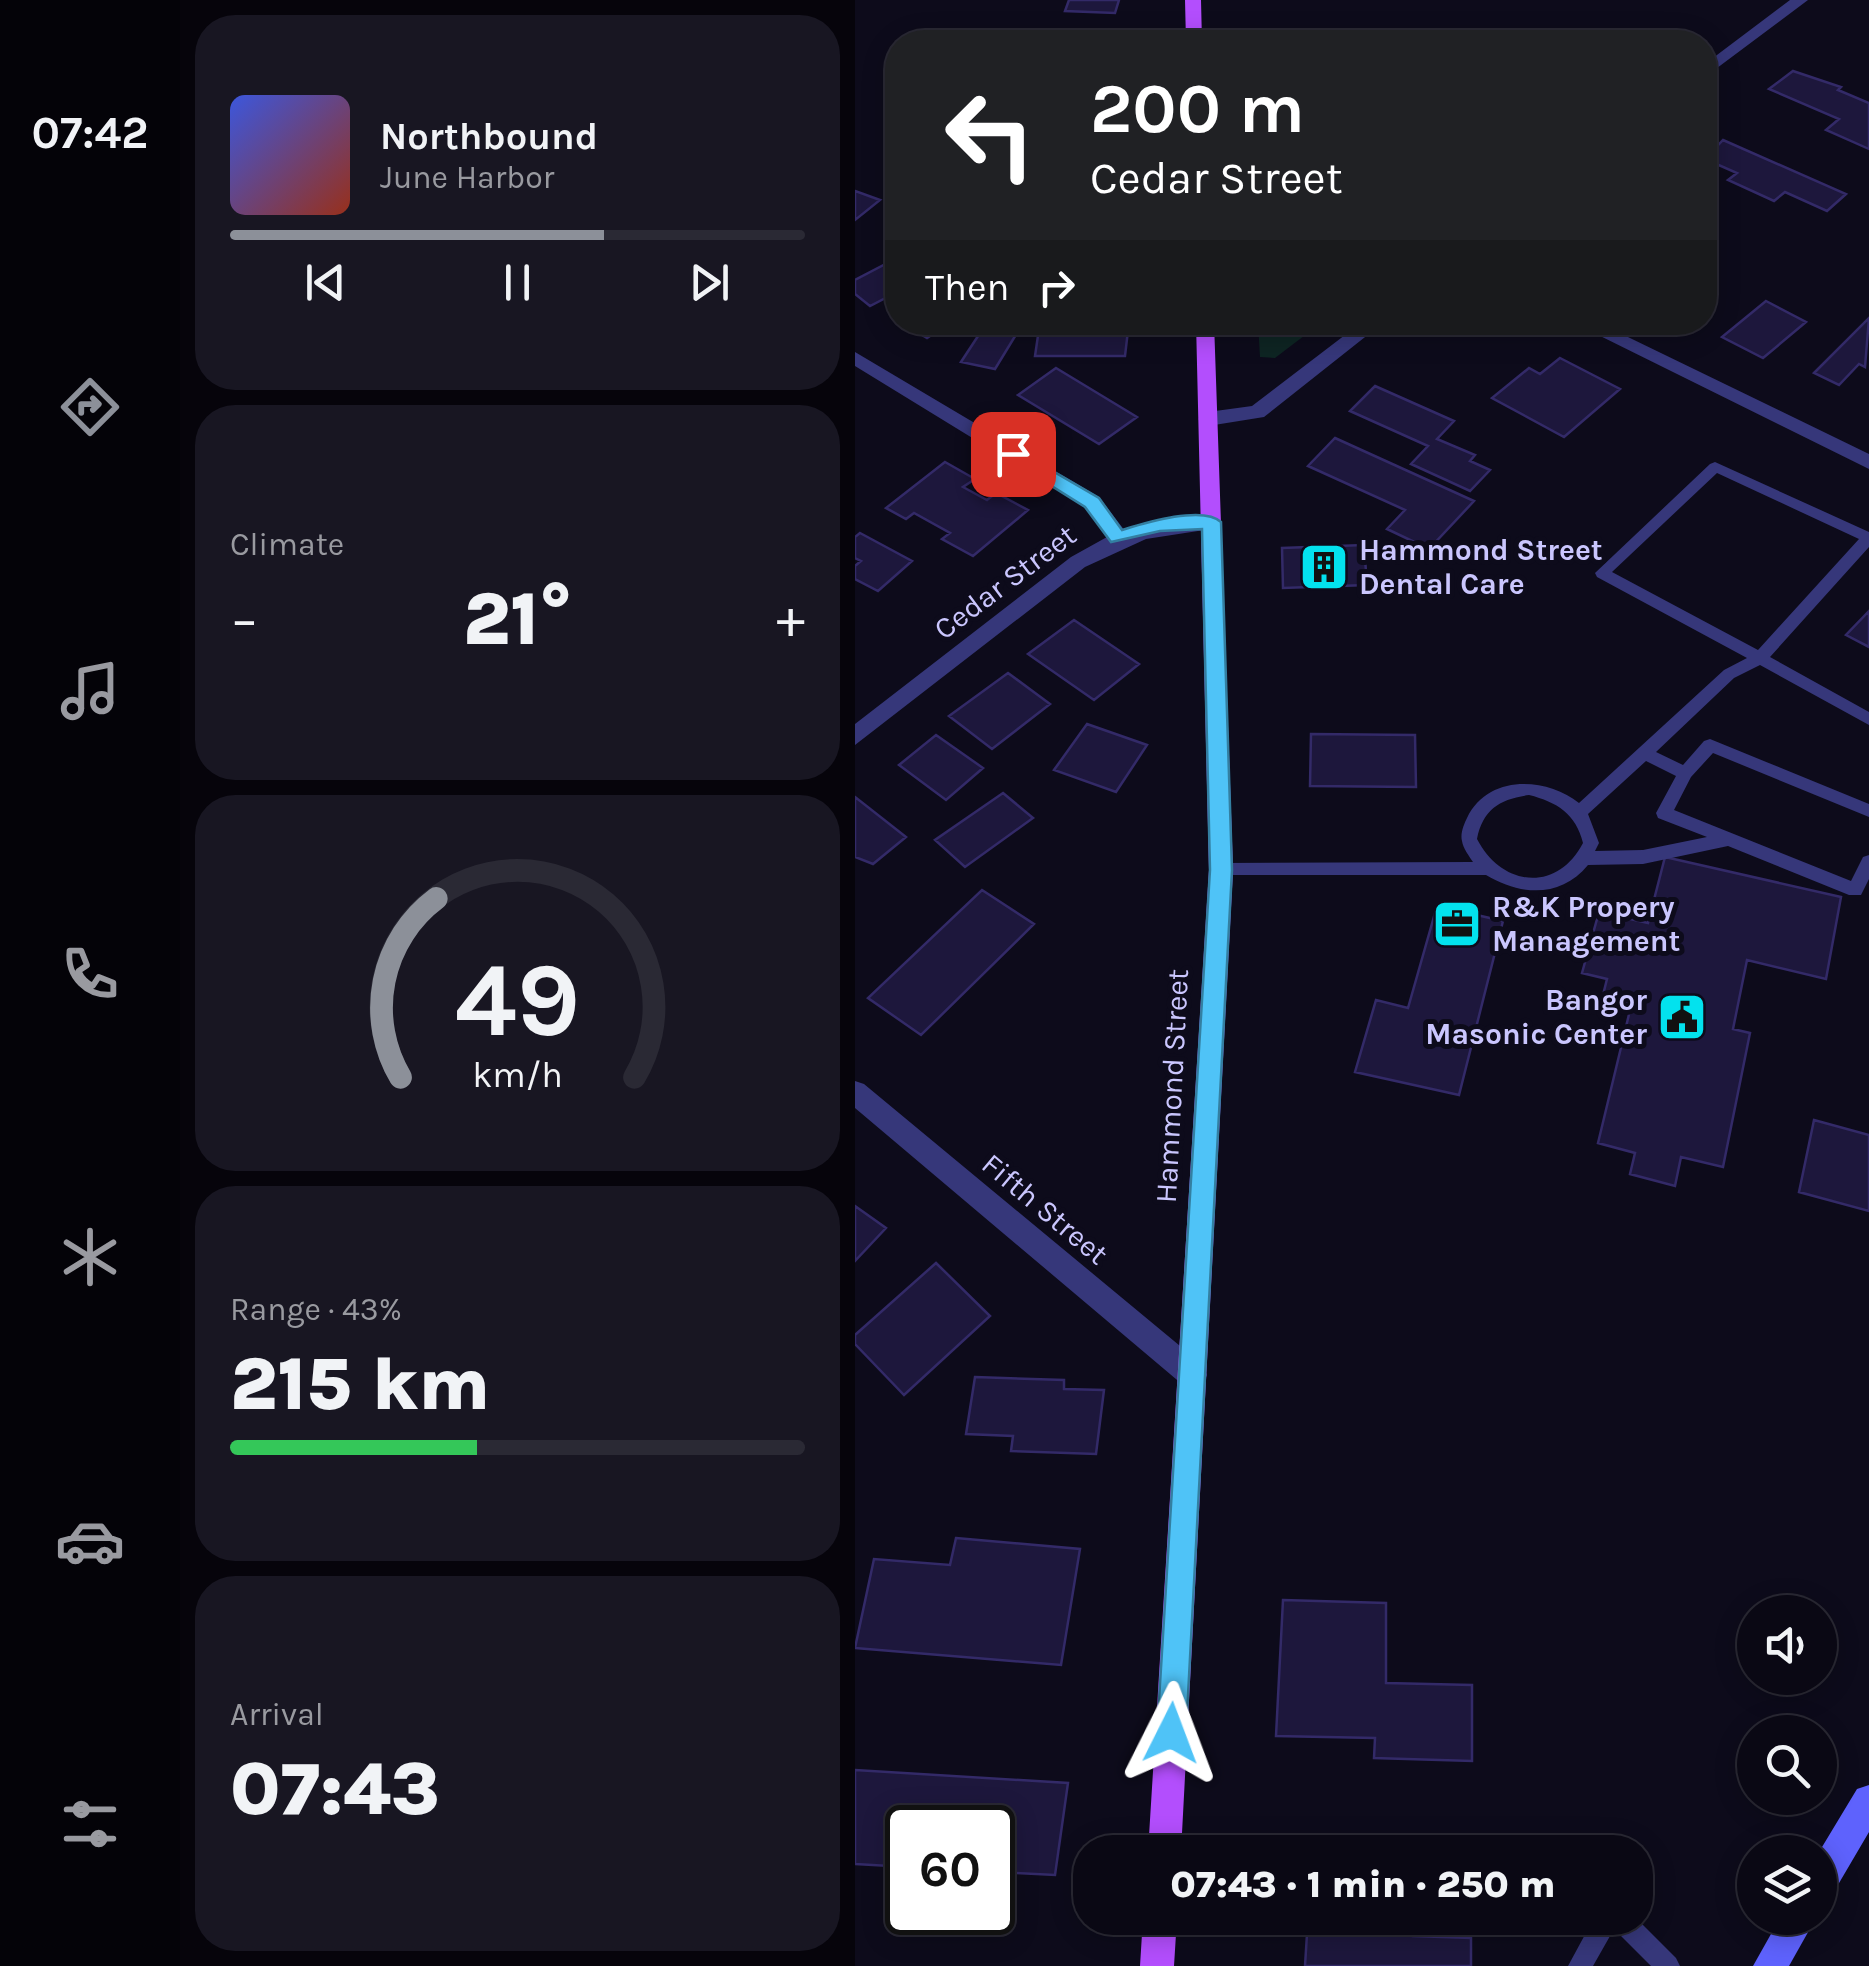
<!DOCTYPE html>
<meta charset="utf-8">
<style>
body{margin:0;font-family:Karla,sans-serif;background:#181622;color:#f1f3f6;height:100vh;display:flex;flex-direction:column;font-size:38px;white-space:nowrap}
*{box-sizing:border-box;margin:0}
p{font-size:32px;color:#999aa0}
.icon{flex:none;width:55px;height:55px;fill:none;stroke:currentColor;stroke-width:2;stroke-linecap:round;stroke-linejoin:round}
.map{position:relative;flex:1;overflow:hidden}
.sheet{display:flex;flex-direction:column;gap:15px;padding:15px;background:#06040b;width:675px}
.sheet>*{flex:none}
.hud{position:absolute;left:30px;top:30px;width:832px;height:305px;border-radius:40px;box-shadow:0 5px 25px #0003,0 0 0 2px #2a2934;background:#202124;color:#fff;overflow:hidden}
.fabs{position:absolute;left:882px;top:1595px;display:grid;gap:20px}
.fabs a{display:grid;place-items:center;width:100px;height:100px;border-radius:50%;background:#0a0814;box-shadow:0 5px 25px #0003,0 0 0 2px #2a2934;font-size:50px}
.speed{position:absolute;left:30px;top:1805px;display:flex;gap:20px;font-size:50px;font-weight:700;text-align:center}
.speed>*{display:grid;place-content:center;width:130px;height:130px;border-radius:50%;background:#0a0814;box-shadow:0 5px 25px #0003,0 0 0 2px #2a2934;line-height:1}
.speed .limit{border:5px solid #111;border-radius:15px;background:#fff;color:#111}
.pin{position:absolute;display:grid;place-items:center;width:85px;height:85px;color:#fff;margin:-42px;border-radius:20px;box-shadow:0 5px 15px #0006}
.me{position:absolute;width:110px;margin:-55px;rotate:3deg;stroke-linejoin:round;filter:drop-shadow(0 0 8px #0008)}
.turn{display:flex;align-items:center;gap:35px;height:210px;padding:0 40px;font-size:45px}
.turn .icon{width:130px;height:130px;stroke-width:2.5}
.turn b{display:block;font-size:70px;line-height:85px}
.then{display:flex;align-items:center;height:95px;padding:0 40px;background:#0003;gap:20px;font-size:38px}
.big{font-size:75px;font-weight:800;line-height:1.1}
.sheet .tile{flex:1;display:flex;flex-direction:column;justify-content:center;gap:15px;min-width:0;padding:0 35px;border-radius:40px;background:#181622}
.sheet .dial{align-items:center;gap:0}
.dial svg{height:260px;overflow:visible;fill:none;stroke:#2a2934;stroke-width:7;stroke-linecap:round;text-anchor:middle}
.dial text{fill:#f1f3f6;stroke:none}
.song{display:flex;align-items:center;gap:30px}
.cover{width:120px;height:120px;border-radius:15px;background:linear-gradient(135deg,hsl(230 70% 55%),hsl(10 70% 35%))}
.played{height:10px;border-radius:5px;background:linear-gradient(90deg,#8c9099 65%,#2a2934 65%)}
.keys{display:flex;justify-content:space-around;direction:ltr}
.heat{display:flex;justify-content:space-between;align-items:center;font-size:55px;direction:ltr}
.charge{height:15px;border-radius:8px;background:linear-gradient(90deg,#34c759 43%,#2a2934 0)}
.trip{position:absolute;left:218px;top:1835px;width:580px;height:100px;border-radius:40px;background:#0a0814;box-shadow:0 5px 25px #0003,0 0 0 2px #2a2934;font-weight:800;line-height:100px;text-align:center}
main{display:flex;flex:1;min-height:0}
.tab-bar{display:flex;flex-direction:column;width:180px;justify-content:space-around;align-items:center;background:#040308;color:#999aa0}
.tab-bar .icon{width:70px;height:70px}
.tab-bar .on{color:#8c9099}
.tab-bar b{font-size:45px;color:#f1f3f6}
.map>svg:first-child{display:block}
</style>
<main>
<nav class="tab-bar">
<b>07:42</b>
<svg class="icon on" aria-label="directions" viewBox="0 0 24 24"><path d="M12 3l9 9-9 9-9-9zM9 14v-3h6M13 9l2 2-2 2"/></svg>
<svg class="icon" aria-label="music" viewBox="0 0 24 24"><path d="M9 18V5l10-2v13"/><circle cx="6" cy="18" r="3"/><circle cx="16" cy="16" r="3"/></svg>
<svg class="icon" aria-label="phone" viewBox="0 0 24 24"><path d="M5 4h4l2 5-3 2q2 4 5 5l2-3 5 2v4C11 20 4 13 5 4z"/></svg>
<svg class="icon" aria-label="climate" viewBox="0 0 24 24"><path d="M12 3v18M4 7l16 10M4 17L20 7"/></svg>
<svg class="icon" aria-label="car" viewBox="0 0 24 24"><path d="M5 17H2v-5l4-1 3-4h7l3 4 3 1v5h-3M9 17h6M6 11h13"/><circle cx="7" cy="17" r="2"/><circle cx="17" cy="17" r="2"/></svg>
<svg class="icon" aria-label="filters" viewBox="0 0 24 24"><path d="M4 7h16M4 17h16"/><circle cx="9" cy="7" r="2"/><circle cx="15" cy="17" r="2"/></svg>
</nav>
<section class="sheet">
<div class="tile">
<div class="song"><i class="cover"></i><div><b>Northbound</b><p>June Harbor</p></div></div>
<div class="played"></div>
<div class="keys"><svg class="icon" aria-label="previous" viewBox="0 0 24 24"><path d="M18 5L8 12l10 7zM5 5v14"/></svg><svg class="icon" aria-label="pause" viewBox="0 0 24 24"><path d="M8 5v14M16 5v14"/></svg><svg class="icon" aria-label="next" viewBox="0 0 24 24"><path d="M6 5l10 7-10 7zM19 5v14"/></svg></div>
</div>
<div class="tile"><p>Climate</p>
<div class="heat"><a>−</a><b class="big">21°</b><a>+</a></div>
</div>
<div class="tile dial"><svg viewBox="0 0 100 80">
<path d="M14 69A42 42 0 1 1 86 69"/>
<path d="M14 69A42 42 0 0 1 25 14" stroke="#8c9099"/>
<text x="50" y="56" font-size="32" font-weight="700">49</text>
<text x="50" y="72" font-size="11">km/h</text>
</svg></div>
<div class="tile"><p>Range · 43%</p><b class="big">215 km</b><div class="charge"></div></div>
<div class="tile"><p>Arrival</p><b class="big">07:43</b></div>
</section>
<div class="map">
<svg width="1014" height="1966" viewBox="0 0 1014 1966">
<rect width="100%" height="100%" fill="#0d0b1b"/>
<path fill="#0e2523" d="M403,323V322L466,323L420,358L405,357Z"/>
<path fill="#1d173c" stroke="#332a68" stroke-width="2.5" d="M214,0H264L260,13L210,11Z
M938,71L986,87L983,90L1014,103V149L971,130L984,119L914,89Z
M868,140L991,194L972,211L930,192L919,201L873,180L882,173L850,159Z
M0,191L25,200L0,220Z
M42,258V292L15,306L0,294V280Z
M911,301L951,322L908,358L867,337Z
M1014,318L1010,367L1004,364L984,385L959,373Z
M46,322H96L72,338Z
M185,322H274L270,356H180Z
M129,327L162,333L140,369L106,362Z
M705,358L765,389L709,437L637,398L674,368L685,374Z
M201,368L282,417L244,444L163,395Z
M520,386L599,421L582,439L620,455L615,461L635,470L615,491L556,464L573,446L495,411Z
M480,438L619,501L574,549L532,529L550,510L453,466Z
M90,462L120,479L108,487L132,500L141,493L173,510L118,556L87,539L95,533L59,513L51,519L31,508Z
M5,533L57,561L23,591L0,579V566L6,561L0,558V537Z
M509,545L512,585L428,588L427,548Z
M1014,611V647L991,635Z
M219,620L284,664L239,700L173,654Z
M153,673L195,704L137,749L94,716Z
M232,724L292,745L261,792L199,770Z
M456,734L560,735L561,787L455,786Z
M81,735L128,768L91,800L44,765Z
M148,793L178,818L110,867L80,840Z
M0,797L51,837L18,864L0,857Z
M810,857L986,897L971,979L892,960L878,1029L895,1033L868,1167L826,1157L820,1186L775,1174L780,1153L743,1143L776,1006L747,999L752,979L727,973L744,912L793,923Z
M127,890L179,924L66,1035L13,998Z
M582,906L648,921L604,1095L500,1072L521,1000L553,1008Z
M959,1120L1014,1135V1211L944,1192Z
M0,1206L31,1228L0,1261Z
M81,1263L135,1316L49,1395L0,1344V1335Z
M120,1377L209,1380V1389L249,1390L241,1454L156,1451L158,1436L111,1434Z
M101,1538L225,1549L206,1665L0,1648L19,1559L95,1565Z
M428,1600L531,1603V1683L617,1685V1761L519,1758L520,1738L421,1736Z
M0,1770L213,1783L200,1875L138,1872V1828H52V1867L0,1864Z
M453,1918H559L558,1936L616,1938V1966H450Z"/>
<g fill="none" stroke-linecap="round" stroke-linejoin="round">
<path fill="#36377a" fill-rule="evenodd" d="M860,462L1014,532V547L915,657L1014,712V725L905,665L879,678L801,752L828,765L849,741L855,739L1014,804V817L858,753L836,777L819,810L996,881L1008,857L1014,855V879L1006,895H994L873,846L788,864L733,865C706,898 666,896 631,875H360L358,870L366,863L618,862C614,856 608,848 607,841C605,834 609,824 612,818C633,774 691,777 724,803L869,670L892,658L742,577L740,573L855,464ZM862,473L1004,539L903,650L757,572ZM791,761L821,776L801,813L803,818L852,837L788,850L740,851L744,843L733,814ZM674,795C702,802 721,814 728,843C702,893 647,887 622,839C628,809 645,799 674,795Z
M780,1917L821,1958L825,1966H796L759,1929L738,1966H713L739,1918Z"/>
<path fill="#36377a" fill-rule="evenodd" d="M935,0H953L850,77V64Z
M507,322H529L409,417L353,426L343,419L353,412L397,406Z
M717,322H742L1014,454V469Z
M0,352L244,497L270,531C291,524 351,506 366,522L356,529L291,539L230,567L0,745V724L216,557L252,537L230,507L0,366Z
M0,1081L9,1084L348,1365L352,1375L348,1385L338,1389L328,1385L0,1108Z"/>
<path fill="#5e62fd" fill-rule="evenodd" d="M1014,1785V1832L977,1895L965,1900L964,1852L1002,1789Z
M925,1918H961L934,1966H898Z"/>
<path fill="#b34efd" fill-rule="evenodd" d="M330,0H346L347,42H331Z
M341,322H359L378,870L326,1852H293L354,870Z
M288,1918H322L319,1966H285Z"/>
</g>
<path fill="#4fc3f7" stroke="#337fa1" stroke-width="2.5" d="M158,448L244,498L267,530C290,523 348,505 366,522L377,870L331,1733L327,1743L316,1748L306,1743L302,1733L355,870L347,529L305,531L256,542L230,507L152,458V450Z"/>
<defs>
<g id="building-square" transform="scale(2.5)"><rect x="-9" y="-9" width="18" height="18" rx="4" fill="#03e2ee" stroke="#0d0b1b"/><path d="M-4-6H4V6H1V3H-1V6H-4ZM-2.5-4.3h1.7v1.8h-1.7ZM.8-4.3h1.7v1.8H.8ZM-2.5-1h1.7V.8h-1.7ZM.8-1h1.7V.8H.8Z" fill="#111"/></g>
<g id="office-square" transform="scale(2.5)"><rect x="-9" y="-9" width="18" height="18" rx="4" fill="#03e2ee" stroke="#0d0b1b"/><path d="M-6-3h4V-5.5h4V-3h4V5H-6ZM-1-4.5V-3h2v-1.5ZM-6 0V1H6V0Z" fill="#111"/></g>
<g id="civic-square" transform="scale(2.5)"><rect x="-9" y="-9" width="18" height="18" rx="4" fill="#03e2ee" stroke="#0d0b1b"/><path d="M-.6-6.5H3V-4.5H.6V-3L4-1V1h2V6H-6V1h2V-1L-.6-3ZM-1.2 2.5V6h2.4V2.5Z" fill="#111"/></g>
</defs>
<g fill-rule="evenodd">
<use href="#building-square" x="469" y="567"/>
<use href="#office-square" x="602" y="924"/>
<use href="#civic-square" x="827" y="1017"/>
</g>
<g text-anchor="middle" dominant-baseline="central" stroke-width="10" stroke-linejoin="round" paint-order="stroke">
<g font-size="30" font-weight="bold" fill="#cac6fe" stroke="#0d0b1b" text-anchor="start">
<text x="504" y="550">Hammond Street<tspan x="504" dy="34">Dental Care</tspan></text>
<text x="637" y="907">R&amp;K Propery<tspan x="637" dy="34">Management</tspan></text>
<text x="792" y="1000" text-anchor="end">Bangor<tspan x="792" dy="34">Masonic Center</tspan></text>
</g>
<g font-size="30" fill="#cac6fe" stroke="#0d0b1b">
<text transform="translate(150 582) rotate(-37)">Cedar Street</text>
<text transform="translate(317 1086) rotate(-87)">Hammond Street</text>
<text transform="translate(190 1209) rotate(40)">Fifth Street</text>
</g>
</g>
</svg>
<div class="fabs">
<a><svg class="icon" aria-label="sound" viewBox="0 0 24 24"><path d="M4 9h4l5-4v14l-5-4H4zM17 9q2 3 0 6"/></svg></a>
<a><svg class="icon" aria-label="search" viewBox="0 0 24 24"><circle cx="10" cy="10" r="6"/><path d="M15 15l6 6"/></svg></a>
<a><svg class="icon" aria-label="layers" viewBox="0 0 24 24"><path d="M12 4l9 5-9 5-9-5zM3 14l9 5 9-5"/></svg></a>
</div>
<div class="speed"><div class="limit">60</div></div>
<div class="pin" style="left:158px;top:454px;background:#d93025"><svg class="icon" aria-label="arrive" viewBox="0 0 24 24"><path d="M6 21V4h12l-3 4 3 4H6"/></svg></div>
<svg class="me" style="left:316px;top:1733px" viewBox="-20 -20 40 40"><path d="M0-17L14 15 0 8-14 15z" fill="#4fc3f7" stroke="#fff" stroke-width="4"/></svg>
<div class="trip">07:43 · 1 min · 250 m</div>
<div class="hud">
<div class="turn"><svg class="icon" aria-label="left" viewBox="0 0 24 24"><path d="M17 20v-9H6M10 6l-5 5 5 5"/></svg><div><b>200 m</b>Cedar Street</div></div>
<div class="then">Then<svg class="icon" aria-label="right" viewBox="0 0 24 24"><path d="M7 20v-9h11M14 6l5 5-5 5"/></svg></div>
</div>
</div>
</main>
